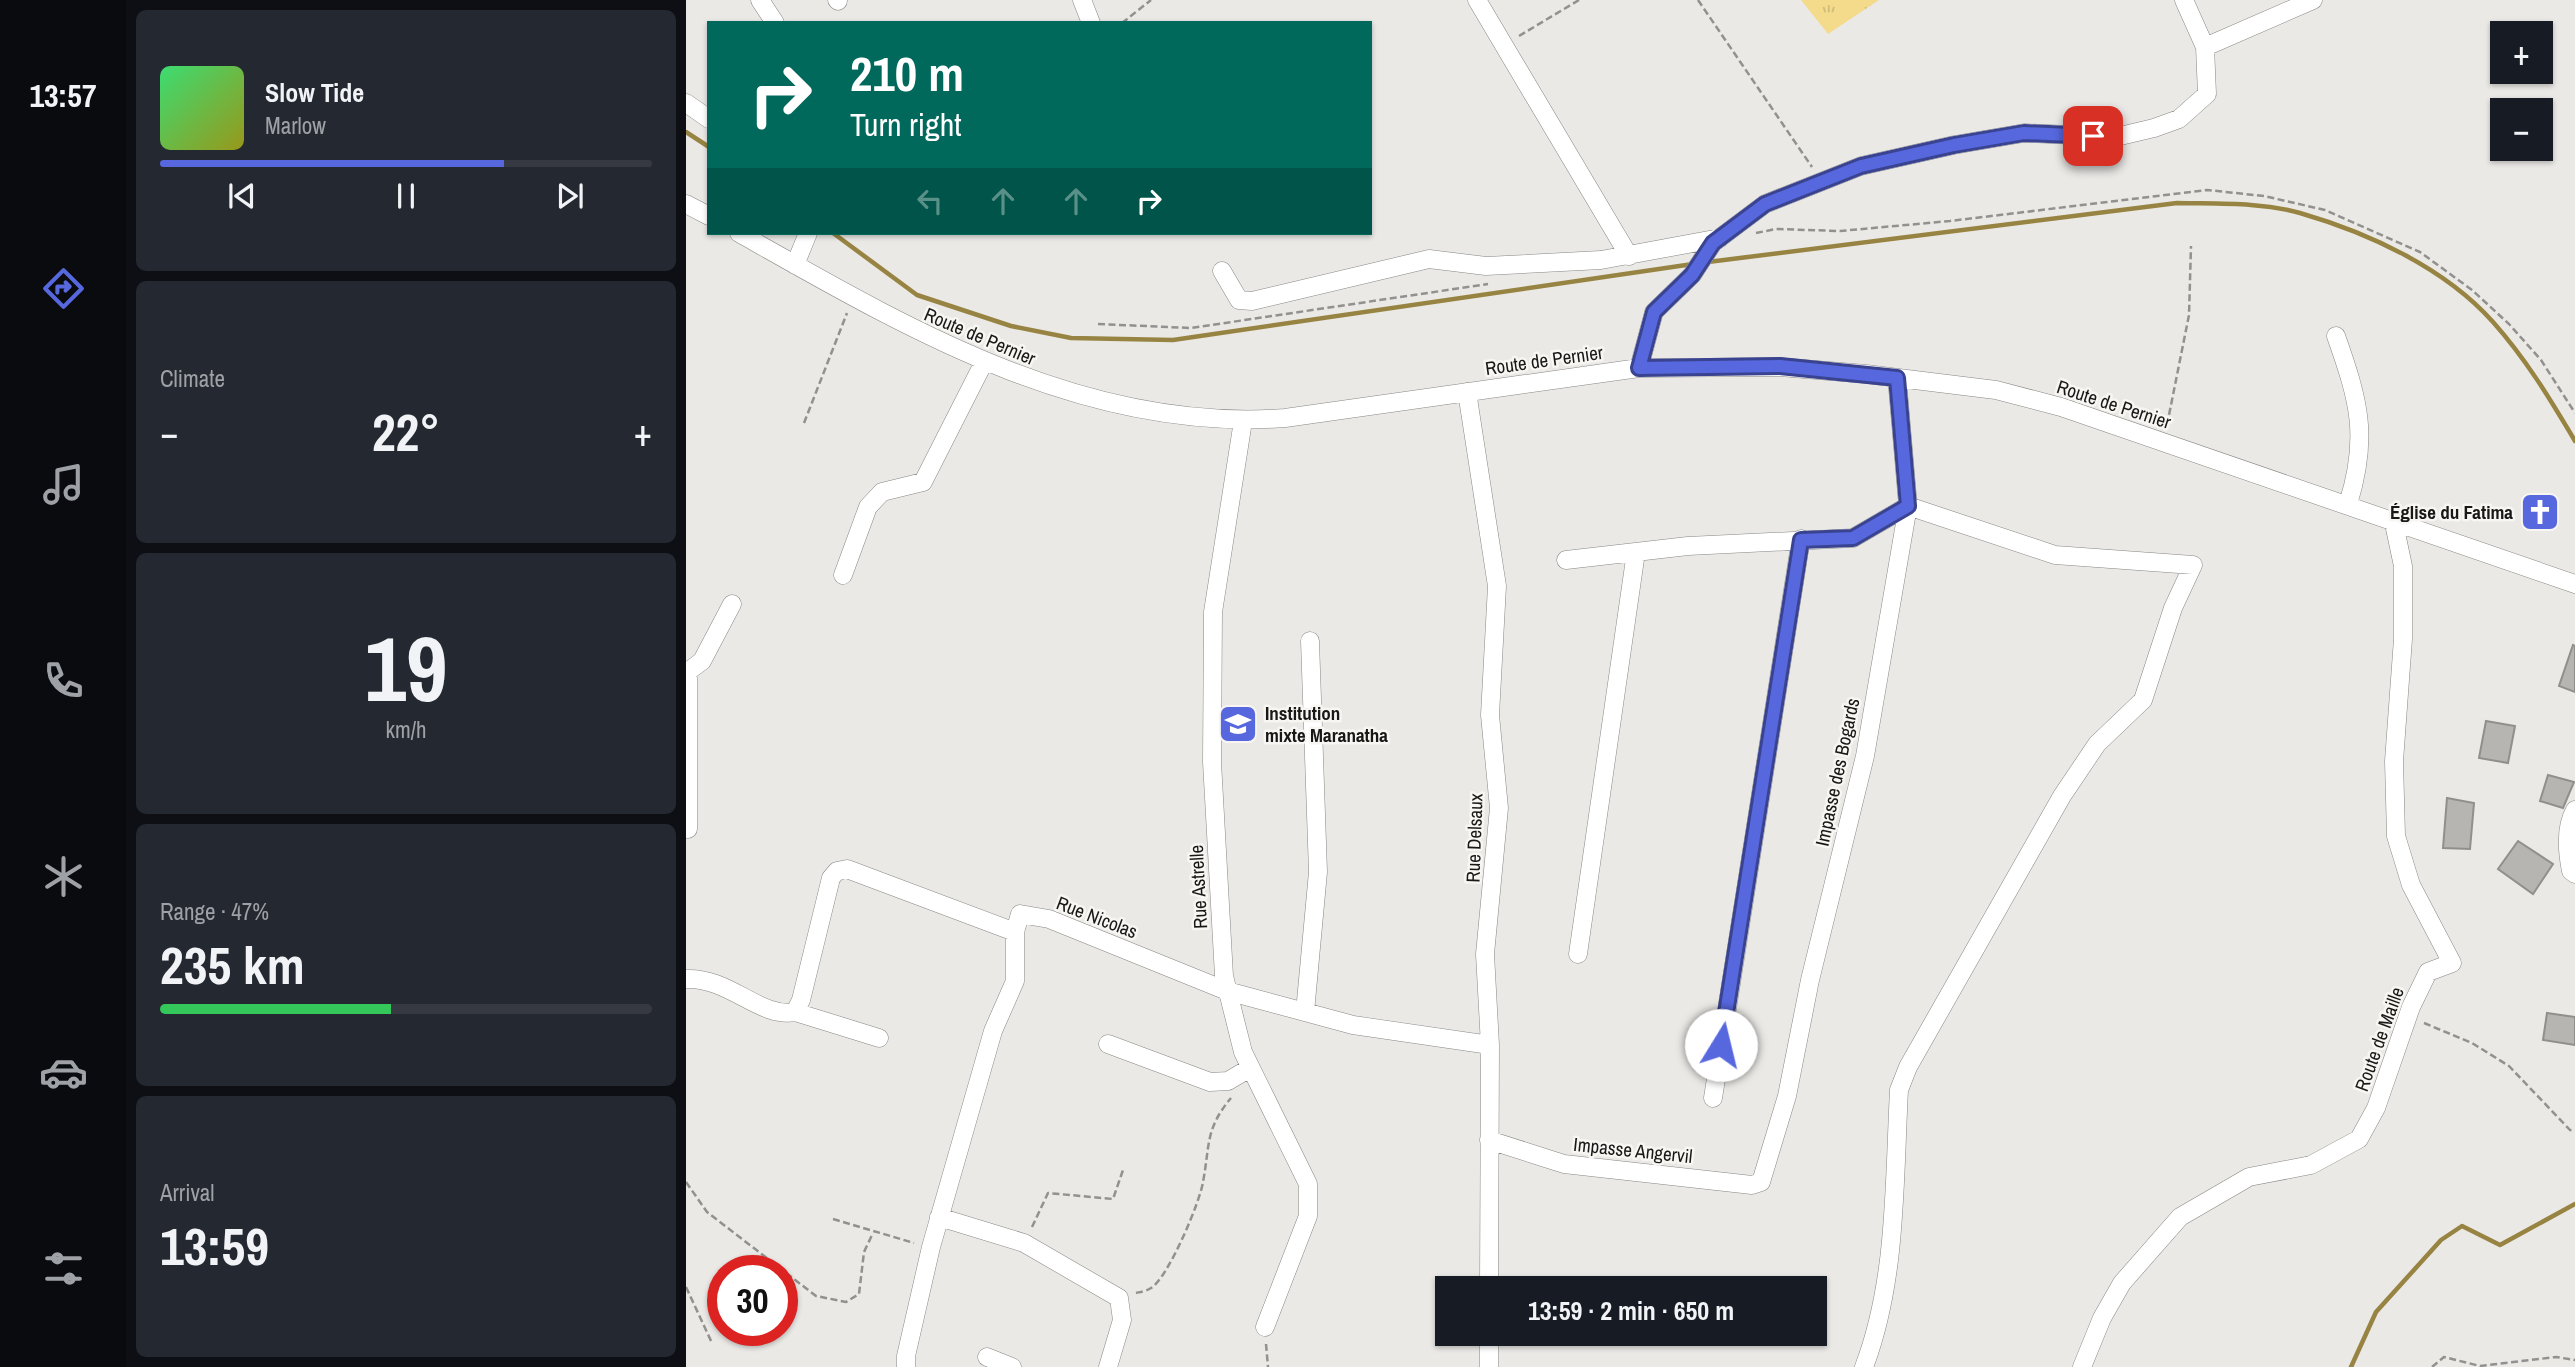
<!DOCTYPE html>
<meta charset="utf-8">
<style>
body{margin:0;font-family:"Archivo Narrow",sans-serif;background:#242831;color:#f1f3f6;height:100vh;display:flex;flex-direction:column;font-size:26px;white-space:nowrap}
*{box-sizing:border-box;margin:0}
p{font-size:23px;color:#9ea1a6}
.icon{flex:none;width:38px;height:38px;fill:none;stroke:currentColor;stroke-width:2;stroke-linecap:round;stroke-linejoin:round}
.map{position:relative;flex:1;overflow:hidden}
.side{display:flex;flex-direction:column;gap:10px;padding:10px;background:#0d0f14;width:560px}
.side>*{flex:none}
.hud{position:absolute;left:21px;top:21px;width:665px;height:214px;border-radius:0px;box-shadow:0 2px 5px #0004;background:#00695c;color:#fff;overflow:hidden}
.tools{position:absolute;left:1804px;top:21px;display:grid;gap:14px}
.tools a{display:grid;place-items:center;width:63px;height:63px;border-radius:0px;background:#171b24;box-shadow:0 2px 5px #0004;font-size:35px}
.speed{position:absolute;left:21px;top:1255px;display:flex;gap:14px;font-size:35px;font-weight:700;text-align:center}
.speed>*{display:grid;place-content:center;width:91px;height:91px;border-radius:50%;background:#171b24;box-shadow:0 2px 5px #0004;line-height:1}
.speed .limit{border:10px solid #d22;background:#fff;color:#111}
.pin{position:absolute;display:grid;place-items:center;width:60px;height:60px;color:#fff;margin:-30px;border-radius:14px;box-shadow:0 4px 10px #0006}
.me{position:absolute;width:77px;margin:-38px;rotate:9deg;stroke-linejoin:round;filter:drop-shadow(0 0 5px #0008)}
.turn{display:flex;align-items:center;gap:24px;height:147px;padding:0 28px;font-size:32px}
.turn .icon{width:91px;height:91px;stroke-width:2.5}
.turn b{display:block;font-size:49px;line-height:60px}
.lanes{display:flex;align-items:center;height:66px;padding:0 28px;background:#0003;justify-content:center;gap:35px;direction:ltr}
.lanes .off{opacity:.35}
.big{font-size:52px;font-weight:800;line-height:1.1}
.side .card{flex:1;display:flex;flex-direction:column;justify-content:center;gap:10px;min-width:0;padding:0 24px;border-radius:10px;background:#242831}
.side .dial{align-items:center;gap:0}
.dial b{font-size:91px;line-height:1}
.song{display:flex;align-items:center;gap:21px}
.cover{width:84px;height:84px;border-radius:10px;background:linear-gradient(135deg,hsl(140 70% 55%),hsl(60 70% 35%))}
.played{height:7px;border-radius:4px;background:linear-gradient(90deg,#5767de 70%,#363941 70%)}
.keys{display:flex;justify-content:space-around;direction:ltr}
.heat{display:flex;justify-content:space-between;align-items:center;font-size:38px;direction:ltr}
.charge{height:10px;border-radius:5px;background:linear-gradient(90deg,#34c759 47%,#363941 0)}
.trip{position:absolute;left:749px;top:1276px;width:392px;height:70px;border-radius:0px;background:#171b24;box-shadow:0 2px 5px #0004;font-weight:800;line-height:70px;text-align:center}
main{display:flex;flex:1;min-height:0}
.tabs{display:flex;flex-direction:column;width:126px;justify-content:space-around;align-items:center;background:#090b0e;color:#9ea1a6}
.tabs .icon{width:49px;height:49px}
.tabs .selected{color:#5767de}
.tabs b{font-size:32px;color:#f1f3f6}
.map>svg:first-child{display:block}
</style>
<main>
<nav class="tabs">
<b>13:57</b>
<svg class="icon selected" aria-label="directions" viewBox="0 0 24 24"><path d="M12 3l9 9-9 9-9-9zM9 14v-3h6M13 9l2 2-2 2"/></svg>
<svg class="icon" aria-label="music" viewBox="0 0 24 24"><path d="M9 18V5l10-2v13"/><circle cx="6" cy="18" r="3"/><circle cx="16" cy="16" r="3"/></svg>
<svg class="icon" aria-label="phone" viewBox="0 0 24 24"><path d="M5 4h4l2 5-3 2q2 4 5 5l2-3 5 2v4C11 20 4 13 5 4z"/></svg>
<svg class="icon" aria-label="climate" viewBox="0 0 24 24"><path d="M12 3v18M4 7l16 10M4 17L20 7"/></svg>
<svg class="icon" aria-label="car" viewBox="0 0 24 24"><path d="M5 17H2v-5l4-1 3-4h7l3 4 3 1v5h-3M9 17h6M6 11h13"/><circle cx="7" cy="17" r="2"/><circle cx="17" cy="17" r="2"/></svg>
<svg class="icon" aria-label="filters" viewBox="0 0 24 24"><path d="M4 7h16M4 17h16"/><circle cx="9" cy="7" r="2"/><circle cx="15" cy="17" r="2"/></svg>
</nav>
<section class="side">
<div class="card">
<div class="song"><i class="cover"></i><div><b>Slow Tide</b><p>Marlow</p></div></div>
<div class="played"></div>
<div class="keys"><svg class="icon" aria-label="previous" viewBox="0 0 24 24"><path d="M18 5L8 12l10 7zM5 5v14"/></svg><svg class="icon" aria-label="pause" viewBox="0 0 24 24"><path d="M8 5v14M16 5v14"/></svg><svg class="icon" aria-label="next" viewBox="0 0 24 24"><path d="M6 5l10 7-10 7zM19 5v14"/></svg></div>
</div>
<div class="card"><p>Climate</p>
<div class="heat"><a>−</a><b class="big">22°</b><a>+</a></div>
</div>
<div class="card dial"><b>19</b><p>km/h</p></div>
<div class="card"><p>Range · 47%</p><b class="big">235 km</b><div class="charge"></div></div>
<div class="card"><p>Arrival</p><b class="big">13:59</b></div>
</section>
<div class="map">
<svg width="1889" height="1367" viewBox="0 0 1889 1367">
<defs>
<pattern id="grass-tufts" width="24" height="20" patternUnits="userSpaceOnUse" patternTransform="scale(1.75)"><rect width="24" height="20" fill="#f3db8b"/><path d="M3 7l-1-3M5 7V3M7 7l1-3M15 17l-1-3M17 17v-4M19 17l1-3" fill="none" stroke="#d0bb77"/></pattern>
</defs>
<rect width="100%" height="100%" fill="#eae9e6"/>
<path fill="url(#grass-tufts)" d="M1115,0H1193L1142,34Z"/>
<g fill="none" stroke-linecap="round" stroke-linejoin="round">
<path stroke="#988442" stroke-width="4.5" d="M0,132L23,147
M147,233L231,295L325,326L385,338L487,340L1007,264
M1022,262L1491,203C1531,204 1575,202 1614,213C1683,233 1759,268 1807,322C1840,359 1864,399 1889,441
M1665,1367L1690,1312L1755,1240L1776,1226L1814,1245L1889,1204"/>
</g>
<path fill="#b6b5b2" stroke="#908f8c" stroke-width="2" d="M1887,645L1889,646V692L1873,686Z
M1800,721L1829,726L1822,763L1793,758Z
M1862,775L1888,782L1877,808L1854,801Z
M1761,798L1788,803L1784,849L1757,848Z
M1832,841L1867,864L1847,894L1812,869Z
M1861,1013L1889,1017V1045L1857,1040Z"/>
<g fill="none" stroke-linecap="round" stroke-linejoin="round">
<g stroke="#888784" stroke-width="19">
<path id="minor" d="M74,0L89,23
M151,0L152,1
M396,0L405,23
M791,0L943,256
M1519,47L1627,0
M0,103L23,119
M0,204L23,216
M53,233C221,328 398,433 599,418L953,368L1094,367L1180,374L1310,390L1375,407L1889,584
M109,265L122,233
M536,271L553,300L566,301L743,259L800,266L915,260L1034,238
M1650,336C1673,401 1683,437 1662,504
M953,368L968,312L1006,275L1027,243L1079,204L1175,166L1268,145L1338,133L1430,137L1468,128L1493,119L1521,94L1519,47L1498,0
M781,392L811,586L804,715L813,808L799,954L804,1045L803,1288
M557,421L527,612L526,762L538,976L557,1052L622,1184V1216L579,1327
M880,560L1002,546L1167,538L1222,506L1369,555L1507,565L1487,608L1457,700L1411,744L1376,796L1222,1067L1213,1090C1208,1183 1211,1280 1178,1367
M157,575L182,507L196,492L237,482L298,362
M2,672V829
M0,673L16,661L46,604
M1889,810C1879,827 1881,851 1885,871L1889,874
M892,954L950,552
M0,979C43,977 75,1019 109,1012L115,1000L145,878L151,871L161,869L329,932
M109,1012L193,1038
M619,1012L632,872L624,641
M422,1044L524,1082L542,1081L564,1068
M1027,1098L1115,539
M803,1140L878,1164L1066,1185L1075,1182L1101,1096L1124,980L1179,756L1222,506L1211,378
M253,1217L338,1243L433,1298L436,1320L422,1367
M301,1357L326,1367
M220,1367V1356L245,1247L307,1031L329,981V932L334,914L363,919L541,991L667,1025L804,1045
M803,1367V1334
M1396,1367L1416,1318L1436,1283L1494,1217L1563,1177L1625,1165L1673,1139L1690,1108L1725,1007L1742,972L1766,963L1725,885L1710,836L1708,761L1717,639V566L1707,519"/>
</g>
<path stroke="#92918f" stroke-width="2.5" stroke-dasharray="7 3.5" stroke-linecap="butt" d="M1012,0L1126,167
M436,23L465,0
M833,36L893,0
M1070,233L1090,229L1154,231L1264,221L1521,190L1578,196L1639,210L1734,252L1786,290L1823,324L1855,360L1889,413
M412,324L505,328L802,284
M118,423L161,313
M1481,425L1503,315L1505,246
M1738,1023L1786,1043L1823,1066L1884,1130L1889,1131
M0,1182L21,1212L130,1296L160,1302L173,1294L178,1252L187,1233
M147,1219L228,1243
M346,1227L362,1193L427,1199L437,1170
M0,1287L26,1343
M450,1293C454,1292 461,1291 465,1288C482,1278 514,1202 517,1182C524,1145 519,1129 545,1098
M580,1344L582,1367
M1746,1367L1758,1357L1794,1366L1870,1357L1889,1360"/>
<use href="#minor" stroke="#fff" stroke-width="18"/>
</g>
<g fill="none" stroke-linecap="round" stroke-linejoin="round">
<g stroke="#394390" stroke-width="18">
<path id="route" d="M1035,1045L1115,540L1167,538L1222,506L1211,378L1094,366L953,368L968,312L1006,275L1027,243L1079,204L1175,166L1268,145L1338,133L1407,136"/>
</g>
<use href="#route" stroke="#5767de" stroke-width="12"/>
</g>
<defs>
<g id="church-square" transform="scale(2.0125)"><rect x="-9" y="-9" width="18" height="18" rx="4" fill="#5767de" stroke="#f7f6f3"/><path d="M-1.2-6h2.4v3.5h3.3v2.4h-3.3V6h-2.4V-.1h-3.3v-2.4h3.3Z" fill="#fff"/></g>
<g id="school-square" transform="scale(2.0125)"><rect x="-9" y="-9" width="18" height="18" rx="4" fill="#5767de" stroke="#f7f6f3"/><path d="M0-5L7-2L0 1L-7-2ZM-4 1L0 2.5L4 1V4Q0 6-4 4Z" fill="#fff"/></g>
</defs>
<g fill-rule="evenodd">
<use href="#church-square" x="1854" y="512"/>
<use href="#school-square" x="552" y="724"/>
</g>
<g text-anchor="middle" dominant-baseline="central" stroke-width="5" stroke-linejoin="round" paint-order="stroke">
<g font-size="19" fill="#181817" stroke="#f7f6f3">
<text transform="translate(294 336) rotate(23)">Route de Pernier</text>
<text transform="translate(858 360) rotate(-8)">Route de Pernier</text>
<text transform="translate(1428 404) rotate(18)">Route de Pernier</text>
<text transform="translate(1151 772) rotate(-78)">Impasse des Bogards</text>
<text transform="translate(788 838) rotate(-88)">Rue Delsaux</text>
<text transform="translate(512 887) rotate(-93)">Rue Astrelle</text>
<text transform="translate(411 917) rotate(21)">Rue Nicolas</text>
<text transform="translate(1693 1039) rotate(-70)">Route de Maille</text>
<text transform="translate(947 1150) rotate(6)">Impasse Angervil</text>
</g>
<g font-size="19" font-weight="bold" fill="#181817" stroke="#f7f6f3" text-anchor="end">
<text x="1827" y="512">Église du Fatima</text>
<text x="579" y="713" text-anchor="start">Institution<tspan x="579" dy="22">mixte Maranatha</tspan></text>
</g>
</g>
</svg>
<div class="tools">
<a>+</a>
<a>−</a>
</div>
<div class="speed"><div class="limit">30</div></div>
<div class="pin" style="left:1407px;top:136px;background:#d93025"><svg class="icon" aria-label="arrive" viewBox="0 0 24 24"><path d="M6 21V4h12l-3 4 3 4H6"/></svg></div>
<svg class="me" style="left:1035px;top:1045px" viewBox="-20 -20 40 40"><circle r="19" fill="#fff"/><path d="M0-13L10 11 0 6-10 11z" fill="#5767de"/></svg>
<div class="trip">13:59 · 2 min · 650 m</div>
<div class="hud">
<div class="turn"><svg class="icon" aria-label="right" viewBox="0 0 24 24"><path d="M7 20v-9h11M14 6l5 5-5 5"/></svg><div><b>210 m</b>Turn right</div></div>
<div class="lanes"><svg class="icon off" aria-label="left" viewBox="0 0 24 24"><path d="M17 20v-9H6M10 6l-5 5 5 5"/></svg><svg class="icon off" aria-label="ahead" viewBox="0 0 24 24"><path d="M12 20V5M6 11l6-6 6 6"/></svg><svg class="icon off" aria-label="ahead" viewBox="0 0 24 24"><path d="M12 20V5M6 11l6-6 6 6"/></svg><svg class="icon" aria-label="right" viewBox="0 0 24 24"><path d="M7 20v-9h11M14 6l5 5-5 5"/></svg></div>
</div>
</div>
</main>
